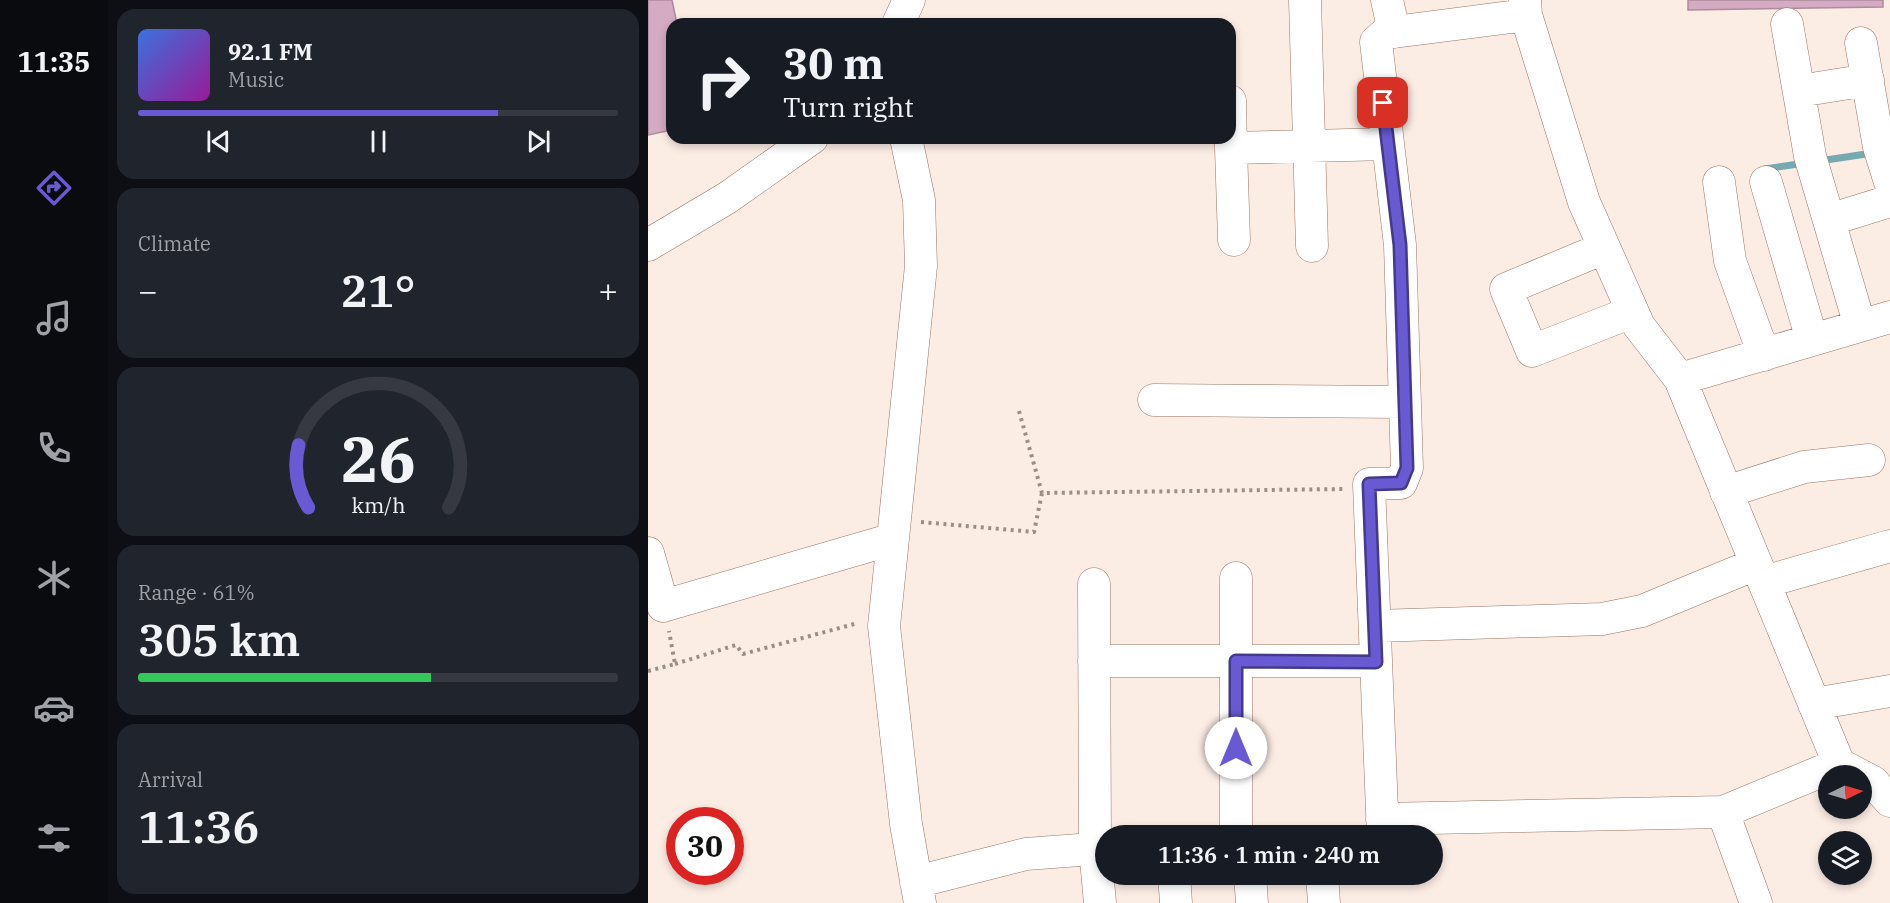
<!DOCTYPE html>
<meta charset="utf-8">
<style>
body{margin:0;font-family:"IBM Plex Serif",serif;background:#20242c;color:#f1f3f6;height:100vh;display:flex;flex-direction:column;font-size:22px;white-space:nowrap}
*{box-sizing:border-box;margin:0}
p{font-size:20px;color:#9ea1a6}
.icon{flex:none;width:33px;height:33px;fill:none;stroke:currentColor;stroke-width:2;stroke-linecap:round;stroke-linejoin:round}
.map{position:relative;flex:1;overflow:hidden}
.sheet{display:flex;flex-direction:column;gap:9px;padding:9px;background:#0d0f14;width:540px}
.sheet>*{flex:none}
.hud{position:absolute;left:18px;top:18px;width:570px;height:126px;border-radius:18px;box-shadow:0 3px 9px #0003;background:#171b24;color:#f1f3f6;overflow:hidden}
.needle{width:39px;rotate:85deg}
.fabs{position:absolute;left:1170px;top:765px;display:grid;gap:12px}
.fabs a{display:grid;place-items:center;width:54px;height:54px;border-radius:50%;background:#171b24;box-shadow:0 3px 9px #0003;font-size:30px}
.speed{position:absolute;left:18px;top:807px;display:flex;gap:12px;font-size:30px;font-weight:700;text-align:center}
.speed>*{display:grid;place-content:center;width:78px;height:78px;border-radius:50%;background:#171b24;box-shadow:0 3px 9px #0003;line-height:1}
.speed .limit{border:9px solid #d22;background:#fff;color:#111}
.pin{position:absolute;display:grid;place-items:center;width:51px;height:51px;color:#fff;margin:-26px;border-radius:12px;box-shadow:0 3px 9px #0006}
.me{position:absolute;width:66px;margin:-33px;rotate:0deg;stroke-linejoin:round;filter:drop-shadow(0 0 4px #0008)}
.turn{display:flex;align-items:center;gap:21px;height:126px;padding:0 18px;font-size:27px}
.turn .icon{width:78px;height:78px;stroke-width:2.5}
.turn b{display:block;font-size:42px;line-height:51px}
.big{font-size:45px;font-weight:600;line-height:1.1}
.sheet .tile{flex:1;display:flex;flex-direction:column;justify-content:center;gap:9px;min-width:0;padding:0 21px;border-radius:18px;background:#20242c}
.sheet .dial{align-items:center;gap:0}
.dial svg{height:156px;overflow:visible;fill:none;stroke:#363941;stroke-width:7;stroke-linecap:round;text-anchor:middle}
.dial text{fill:#f1f3f6;stroke:none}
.song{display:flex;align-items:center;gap:18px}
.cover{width:72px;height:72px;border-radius:9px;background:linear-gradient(135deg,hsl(220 70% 55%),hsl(300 70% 35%))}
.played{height:6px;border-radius:3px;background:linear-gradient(90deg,#695ad4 75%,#363941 75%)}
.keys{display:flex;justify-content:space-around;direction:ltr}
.heat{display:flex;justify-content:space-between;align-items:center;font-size:33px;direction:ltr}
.charge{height:9px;border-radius:4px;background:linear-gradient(90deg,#34c759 61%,#363941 0)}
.trip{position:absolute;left:447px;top:825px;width:348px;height:60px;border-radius:30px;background:#171b24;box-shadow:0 3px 9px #0003;font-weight:600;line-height:60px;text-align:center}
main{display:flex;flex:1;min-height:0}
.tab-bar{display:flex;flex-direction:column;width:108px;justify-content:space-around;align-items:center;background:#090b0e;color:#9ea1a6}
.tab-bar .icon{width:42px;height:42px}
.tab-bar .on{color:#695ad4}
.tab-bar b{font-size:27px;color:#f1f3f6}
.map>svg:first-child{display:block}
</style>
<main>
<nav class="tab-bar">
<b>11:35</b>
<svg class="icon on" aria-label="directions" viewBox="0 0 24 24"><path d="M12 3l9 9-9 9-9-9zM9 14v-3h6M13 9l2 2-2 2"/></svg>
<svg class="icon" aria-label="music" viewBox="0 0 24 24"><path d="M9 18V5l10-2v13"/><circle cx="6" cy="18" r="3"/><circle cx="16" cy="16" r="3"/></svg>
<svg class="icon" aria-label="phone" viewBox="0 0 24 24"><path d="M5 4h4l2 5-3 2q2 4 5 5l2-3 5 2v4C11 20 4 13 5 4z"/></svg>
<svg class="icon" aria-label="climate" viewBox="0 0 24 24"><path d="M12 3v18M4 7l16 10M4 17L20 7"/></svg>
<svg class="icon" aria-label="car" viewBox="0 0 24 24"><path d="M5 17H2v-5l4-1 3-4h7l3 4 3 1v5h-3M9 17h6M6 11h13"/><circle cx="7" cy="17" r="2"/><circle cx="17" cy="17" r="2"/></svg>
<svg class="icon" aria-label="filters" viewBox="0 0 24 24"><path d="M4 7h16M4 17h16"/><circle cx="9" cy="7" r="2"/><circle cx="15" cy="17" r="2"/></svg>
</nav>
<section class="sheet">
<div class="tile">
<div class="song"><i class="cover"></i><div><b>92.1 FM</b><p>Music</p></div></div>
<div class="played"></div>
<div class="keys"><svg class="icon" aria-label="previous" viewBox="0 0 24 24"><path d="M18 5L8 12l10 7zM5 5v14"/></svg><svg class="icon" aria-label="pause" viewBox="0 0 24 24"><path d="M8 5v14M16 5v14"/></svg><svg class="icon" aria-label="next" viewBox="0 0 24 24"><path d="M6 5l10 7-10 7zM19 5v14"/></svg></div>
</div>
<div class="tile"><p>Climate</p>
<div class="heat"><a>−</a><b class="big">21°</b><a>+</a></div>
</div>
<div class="tile dial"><svg viewBox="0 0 100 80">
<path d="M14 69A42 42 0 1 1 86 69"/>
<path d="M14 69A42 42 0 0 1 9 37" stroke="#695ad4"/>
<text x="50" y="56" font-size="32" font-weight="700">26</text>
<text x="50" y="72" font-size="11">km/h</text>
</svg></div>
<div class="tile"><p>Range · 61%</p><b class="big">305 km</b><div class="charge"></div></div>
<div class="tile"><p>Arrival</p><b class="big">11:36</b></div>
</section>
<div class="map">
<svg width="1242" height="903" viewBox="0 0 1242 903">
<rect width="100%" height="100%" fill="#fbece4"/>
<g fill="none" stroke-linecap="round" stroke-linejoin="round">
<path stroke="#75aab1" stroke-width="7" d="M1171,161L1225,153
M1117,169L1157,163"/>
</g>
<path fill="#d4abc2" stroke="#ad8a9d" stroke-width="1.5" d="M0,0H24L29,24H24V130L0,135Z
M1040,0H1235V7L1040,10Z"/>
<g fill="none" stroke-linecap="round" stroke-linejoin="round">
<g stroke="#977564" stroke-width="33">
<path id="minor" d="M657,0L664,246
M739,0L746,32
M877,0L878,15L936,202L991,326L1032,379L1191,764L1225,782L1242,801
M250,24L261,0
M1139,24L1162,156L1212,326
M1213,43L1231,147L1242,182
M1151,91L1220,80
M582,101L583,148
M258,138L271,200L273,266L236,626L258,824L272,903
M1071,182L1082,261L1116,355
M1118,182L1164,340
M1181,220L1242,201
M586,240L583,148L740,144
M0,245L79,198L164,138
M956,248L858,289L884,351L984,312
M1032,379L1242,317
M506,400L757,402
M1078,492L1156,467L1221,460
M0,553L15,606L245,539
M1116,582L1242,546
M446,584L447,848L452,903
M727,626L954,619L994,611L1108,564
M446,661H728
M1166,704L1242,691
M1075,812L1108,903
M734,819L1075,812L1191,764
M588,836V578
M735,836L721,484L753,483L759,468L752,245L728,42L738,33L878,15
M526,874L528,903
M602,874L604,903
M674,874L676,903
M268,882L378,854L458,848"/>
</g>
<path stroke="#9c8e87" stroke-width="4" stroke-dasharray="3 4.5" stroke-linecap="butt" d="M371,411L394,493L697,489
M273,522L386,532L394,493
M27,664L88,645L95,654L210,623
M0,671L27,664L21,631"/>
<use href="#minor" stroke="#fff" stroke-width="32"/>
</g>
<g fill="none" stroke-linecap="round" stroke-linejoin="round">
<g stroke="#443a8a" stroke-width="15">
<path id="route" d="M588,748V661L728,662L721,484L753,483L759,468L752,245L735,103"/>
</g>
<use href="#route" stroke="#695ad4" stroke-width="10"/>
</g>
</svg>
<div class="fabs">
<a><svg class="needle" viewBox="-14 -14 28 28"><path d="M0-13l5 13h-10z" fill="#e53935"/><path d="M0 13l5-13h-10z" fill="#9ea1a6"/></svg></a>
<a><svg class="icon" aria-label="layers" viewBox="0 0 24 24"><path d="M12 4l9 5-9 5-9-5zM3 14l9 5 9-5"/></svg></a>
</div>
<div class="speed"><div class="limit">30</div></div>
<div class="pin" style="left:735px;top:103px;background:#d93025"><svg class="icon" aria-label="arrive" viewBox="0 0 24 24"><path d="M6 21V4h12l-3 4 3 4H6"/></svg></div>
<svg class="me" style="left:588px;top:748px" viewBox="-20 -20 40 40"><circle r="19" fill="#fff"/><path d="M0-13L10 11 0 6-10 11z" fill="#695ad4"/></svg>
<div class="trip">11:36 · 1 min · 240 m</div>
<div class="hud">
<div class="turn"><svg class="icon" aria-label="right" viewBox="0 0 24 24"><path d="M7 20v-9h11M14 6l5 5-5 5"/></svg><div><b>30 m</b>Turn right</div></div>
</div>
</div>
</main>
